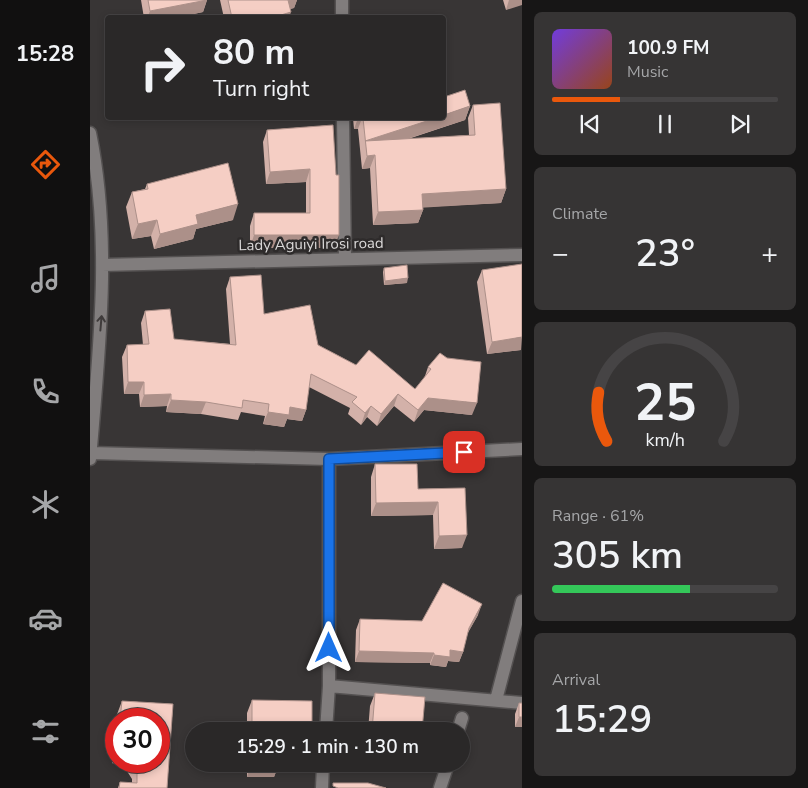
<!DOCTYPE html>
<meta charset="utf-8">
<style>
body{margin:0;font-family:"Nunito Sans",sans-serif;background:#363434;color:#f1f3f6;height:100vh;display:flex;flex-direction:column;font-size:19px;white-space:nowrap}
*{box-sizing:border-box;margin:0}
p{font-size:16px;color:#a5a6a8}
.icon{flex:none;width:28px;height:28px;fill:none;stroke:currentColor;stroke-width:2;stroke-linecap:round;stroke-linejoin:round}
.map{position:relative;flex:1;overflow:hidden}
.side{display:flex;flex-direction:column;gap:12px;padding:12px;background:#171616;width:286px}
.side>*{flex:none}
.guide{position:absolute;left:15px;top:15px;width:341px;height:105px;border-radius:5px;box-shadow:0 2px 8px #0003,0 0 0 1px #464445;background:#2a2828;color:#f1f3f6;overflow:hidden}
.speed{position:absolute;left:15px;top:708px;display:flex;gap:10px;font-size:25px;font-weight:700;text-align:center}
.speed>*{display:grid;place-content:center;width:65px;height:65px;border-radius:50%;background:#2a2828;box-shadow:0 2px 8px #0003,0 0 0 1px #464445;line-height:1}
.speed .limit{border:8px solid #d22;background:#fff;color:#111}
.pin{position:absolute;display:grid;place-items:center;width:42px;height:42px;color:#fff;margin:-21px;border-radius:10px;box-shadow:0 2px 8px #0006}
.me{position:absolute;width:55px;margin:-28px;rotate:0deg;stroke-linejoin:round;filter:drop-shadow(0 0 4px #0008)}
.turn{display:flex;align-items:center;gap:18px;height:105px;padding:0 25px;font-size:22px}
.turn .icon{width:65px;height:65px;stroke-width:2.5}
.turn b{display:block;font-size:35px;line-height:42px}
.big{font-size:38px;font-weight:600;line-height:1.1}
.side .card{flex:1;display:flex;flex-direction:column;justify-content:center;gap:8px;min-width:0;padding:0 18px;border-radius:8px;background:#363434}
.side .dial{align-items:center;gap:0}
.dial svg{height:130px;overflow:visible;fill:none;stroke:#464445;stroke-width:7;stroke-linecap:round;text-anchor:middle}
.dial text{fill:#f1f3f6;stroke:none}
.song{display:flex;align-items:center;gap:15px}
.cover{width:60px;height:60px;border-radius:8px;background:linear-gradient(135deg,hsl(260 70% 55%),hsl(20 70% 35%))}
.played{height:5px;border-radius:2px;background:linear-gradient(90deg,#ea580c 30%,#464445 30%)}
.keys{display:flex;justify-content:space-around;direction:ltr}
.heat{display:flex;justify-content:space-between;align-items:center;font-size:28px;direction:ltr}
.charge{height:8px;border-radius:4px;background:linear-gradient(90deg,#34c759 61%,#464445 0)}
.trip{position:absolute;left:95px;top:722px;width:285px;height:50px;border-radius:25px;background:#2a2828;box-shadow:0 2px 8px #0003,0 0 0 1px #464445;font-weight:600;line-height:50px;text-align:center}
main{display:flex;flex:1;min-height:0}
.dock{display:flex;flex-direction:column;width:90px;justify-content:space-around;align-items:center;background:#111010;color:#a5a6a8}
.dock .icon{width:35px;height:35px}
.dock .current{color:#ea580c}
.dock b{font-size:22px;color:#f1f3f6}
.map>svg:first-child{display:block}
</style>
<main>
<nav class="dock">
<b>15:28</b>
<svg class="icon current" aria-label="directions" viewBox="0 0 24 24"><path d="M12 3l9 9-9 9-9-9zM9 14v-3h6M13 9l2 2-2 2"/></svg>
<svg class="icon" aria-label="music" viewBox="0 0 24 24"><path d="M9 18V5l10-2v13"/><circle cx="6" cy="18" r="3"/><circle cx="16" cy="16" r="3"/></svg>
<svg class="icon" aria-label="phone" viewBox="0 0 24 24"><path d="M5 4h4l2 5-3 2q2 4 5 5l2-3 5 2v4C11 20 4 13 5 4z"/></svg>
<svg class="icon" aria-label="climate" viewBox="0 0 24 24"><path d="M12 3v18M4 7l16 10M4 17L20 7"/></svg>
<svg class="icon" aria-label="car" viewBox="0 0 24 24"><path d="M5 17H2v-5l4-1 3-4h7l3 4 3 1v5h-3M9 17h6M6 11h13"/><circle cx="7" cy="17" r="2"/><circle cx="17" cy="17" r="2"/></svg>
<svg class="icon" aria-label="filters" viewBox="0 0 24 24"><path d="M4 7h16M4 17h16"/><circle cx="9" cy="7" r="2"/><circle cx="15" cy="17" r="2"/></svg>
</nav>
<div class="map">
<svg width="432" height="788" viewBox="0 0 432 788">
<rect width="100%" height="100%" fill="#383535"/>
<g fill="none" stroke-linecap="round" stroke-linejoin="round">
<g stroke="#545151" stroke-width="15">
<path id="minor" d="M252,0V18
M253,118L255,259
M0,133C22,240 9,351 0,459
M12,265L432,255
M1,453L239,459L432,449
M239,459V686L432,703
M406,700L432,601
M236,731L239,686
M368,731L372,718
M232,788L233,764
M350,788L358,764"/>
</g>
<use href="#minor" stroke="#817d7d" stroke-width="12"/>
</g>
<path fill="#d3b1a9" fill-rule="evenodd" d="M51,0H117L113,12L85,18H54Z
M130,0H207L204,8L200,9L199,18H134Z
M413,0H432L416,10Z
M383,105L416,189L411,203L332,207L333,210L328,223L283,225L280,168L272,169L268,129H264L263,118H354L380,106L375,120L318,139L379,135L378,118Z
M243,125L244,248H160V226L164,213H216V182L176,184L173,142L177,130Z
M57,184L143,220L106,229L103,239L64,249L61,236L42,239L36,207L42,192L55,189Z
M294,268L317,283L294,285L293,272Z
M392,270L431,350L397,354L387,282Z
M140,277L174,314L228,345L266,365L325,389L334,379L338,367L350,353L382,415L334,410L324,422L304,406L287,426L277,417L271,425L258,414L260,408L219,387L216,410L212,421L197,419L194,427L173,424L175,416L151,412L148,420L111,414L76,412L77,406L50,407L49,394H34L32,357L37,345H53L51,323L55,311L84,339L140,344L136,289Z
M285,464L328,489L375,488L372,548L344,549L343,515L281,516V477Z
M388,615L377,634L373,652L369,662L358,661L356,667L340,665V663L265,662L266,630L270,619L332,621Z
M285,693L332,731H278L280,706Z
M162,700L222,731H157V713Z
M32,701L83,704L77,788H28L30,782L42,783V779L35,768L22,763L26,717ZM26,719H69V761H26Z
M429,703L432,727H425V714Z
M157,764H189L184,777H157Z"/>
<path fill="#ac9089" d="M117,0L113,12L85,18H57L60,11Z
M197,0H207L204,8L193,10Z
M419,0H432V5L416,10Z
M201,12L199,18H181Z
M380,106L375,120L277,152L275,141L346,118H354V115Z
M268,118H272L268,129H264Z
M285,155L280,168L272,169L277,156Z
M220,169L216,182L176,184L180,172Z
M416,189L411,203L327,208L332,194Z
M148,204L143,220L106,229L103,239L64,249L70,234L106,215Z
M333,210L328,223L283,225L288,212Z
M67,220L61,236L42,239L48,224Z
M164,235H249L244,248H160Z
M318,278L317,283L294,285L295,281Z
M432,337L431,350L397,354L402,342Z
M38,382H54L49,394H34Z
M81,394L77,406L50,407L54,395Z
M308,394L304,406L287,426L291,414Z
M338,398L387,403L382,415L334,410L324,422L328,410Z
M81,400L116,402L111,414L76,412Z
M281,406L277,417L271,425L275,413Z
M200,407L216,410L212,421L197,419L194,427L173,424L178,412Z
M348,502L343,515L281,516L286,503Z
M377,535L372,548L344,549L349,536Z
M392,604L388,615L375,638L379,628Z
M360,650L373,652L369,662L358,661L356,667L340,665L344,655Z
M269,651L344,653L340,663L265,662Z
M429,717H432V727H425Z
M161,764H189L184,777H157Z"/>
<path fill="#f5cec4" stroke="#ac9089" d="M58,0H117L60,11Z
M138,0H198L201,12L181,18H142Z
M375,90L380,106L354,115V97Z
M410,103L416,189L332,194L333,210L288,212L285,155L277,156L273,118H346L275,141L385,135L383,105Z
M243,125L246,175H249V235H164V213H220V169L180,172L177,130Z
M138,163L148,204L106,215L108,224L70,234L67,220L48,224L42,192L58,189L57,184Z
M432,264V337L402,342L392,270Z
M317,265L318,278L295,281L294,268Z
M171,275L174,314L220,305L228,345L266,365L279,350L325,389L341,369L338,367L350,353L357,358L391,362L387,403L338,398L328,410L308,394L291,414L281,406L275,413L262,402L267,397L221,374L216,410L200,407L199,415L178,412L179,404L153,400L152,408L116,402L81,400V394L54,395V382H38L37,345L59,344L55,311L80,309L84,339L146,345L140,277Z
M285,464H327L328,489L375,488L377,535L349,536L348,502L286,503Z
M353,583L392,604L379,628L373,652L360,650V657L344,655V653L269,651L270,619L332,621Z
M285,693L335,697L332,731H282Z
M162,700L222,701V731H162Z
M32,701L83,704L77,788H29L30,782L47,783V763L46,761H69V719H30Z
M429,703H432V717H429Z
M243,783H278L296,788H248L243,786Z"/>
<defs><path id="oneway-shaft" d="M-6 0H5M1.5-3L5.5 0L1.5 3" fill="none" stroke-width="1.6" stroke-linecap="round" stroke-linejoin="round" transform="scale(1.25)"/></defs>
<use stroke="#3f3b3b" href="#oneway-shaft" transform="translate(11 323) rotate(-85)"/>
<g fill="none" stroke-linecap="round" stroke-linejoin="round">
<g stroke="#114b97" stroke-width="12">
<path id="route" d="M239,648V459L374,452"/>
</g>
<use href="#route" stroke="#1a73e8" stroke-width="9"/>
</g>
<g text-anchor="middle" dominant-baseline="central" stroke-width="5" stroke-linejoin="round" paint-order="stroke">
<g font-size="15" fill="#dad8d8" stroke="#2e2b2b">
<text transform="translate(221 244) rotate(-1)">Lady Aguiyi Irosi road</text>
</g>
</g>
</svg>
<div class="speed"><div class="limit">30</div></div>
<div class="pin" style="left:374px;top:452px;background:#d93025"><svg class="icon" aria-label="arrive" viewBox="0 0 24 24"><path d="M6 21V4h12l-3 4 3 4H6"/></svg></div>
<svg class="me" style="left:239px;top:648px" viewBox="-20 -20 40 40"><path d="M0-17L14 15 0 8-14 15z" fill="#1a73e8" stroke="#fff" stroke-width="4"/></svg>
<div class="trip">15:29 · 1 min · 130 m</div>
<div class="guide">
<div class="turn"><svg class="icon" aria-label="right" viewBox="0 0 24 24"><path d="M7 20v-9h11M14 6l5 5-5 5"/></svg><div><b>80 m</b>Turn right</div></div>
</div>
</div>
<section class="side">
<div class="card">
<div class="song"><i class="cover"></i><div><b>100.9 FM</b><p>Music</p></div></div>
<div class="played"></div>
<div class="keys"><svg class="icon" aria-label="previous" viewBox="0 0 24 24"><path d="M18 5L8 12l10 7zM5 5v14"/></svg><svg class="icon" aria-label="pause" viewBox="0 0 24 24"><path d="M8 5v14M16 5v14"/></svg><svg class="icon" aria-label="next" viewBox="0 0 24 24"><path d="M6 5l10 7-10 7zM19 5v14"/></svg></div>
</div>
<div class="card"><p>Climate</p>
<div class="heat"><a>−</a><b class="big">23°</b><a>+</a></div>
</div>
<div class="card dial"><svg viewBox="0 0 100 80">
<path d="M14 69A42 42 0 1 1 86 69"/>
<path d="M14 69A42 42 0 0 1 9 39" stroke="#ea580c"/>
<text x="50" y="56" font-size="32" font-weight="700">25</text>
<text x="50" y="72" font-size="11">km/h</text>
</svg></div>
<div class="card"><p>Range · 61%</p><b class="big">305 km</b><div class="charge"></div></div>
<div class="card"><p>Arrival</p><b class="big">15:29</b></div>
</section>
</main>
